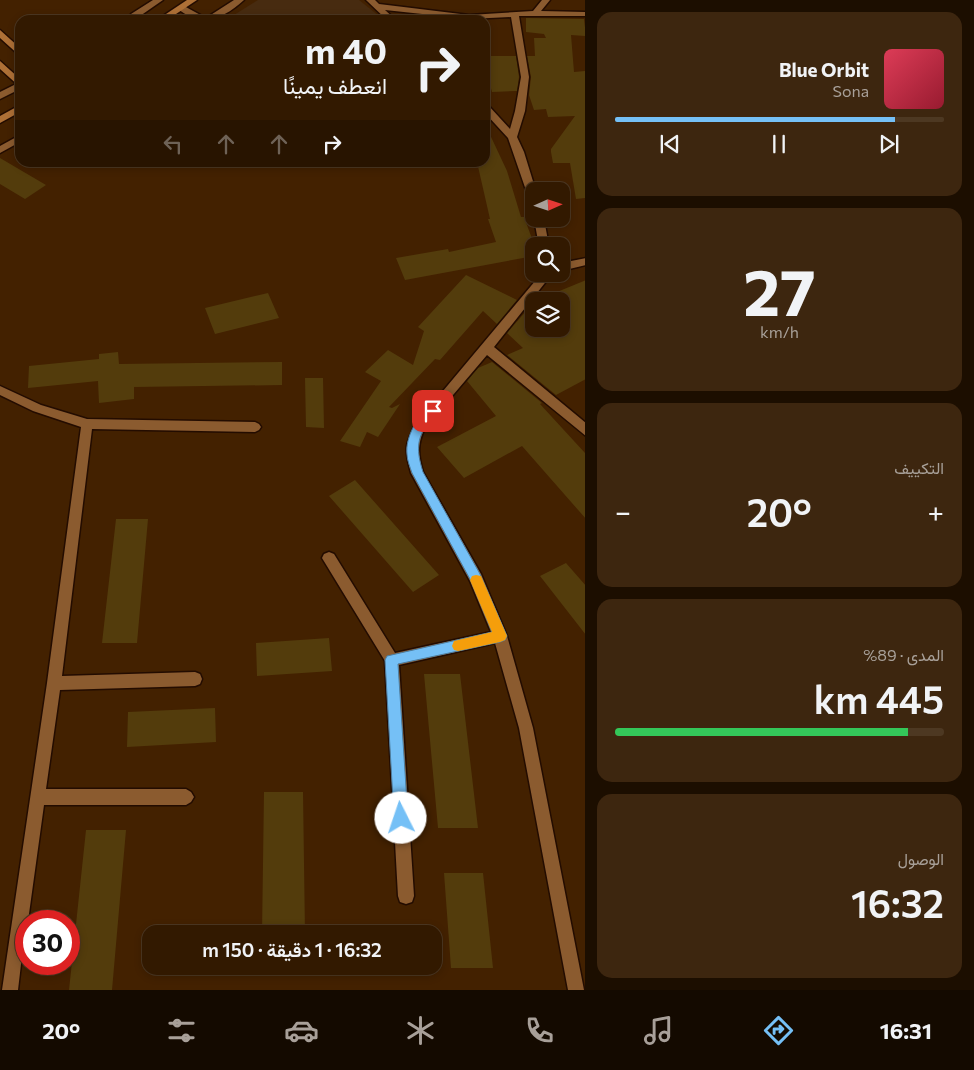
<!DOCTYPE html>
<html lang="ar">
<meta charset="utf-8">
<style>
body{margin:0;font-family:Commissioner,Vazirmatn,sans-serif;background:#3d260f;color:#f1f3f6;direction:rtl;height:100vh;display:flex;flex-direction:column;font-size:19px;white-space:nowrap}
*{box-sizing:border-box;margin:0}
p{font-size:16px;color:#a8a099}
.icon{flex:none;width:28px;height:28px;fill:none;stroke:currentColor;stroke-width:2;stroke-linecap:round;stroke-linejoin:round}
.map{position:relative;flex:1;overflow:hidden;direction:ltr}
.side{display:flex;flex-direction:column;gap:12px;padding:12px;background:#1c0e00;width:389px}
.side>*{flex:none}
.top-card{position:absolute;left:15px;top:15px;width:475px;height:152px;border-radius:15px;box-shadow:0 2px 8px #0003,0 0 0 1px #4d3822;direction:rtl;background:#321900;color:#f1f3f6;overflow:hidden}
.needle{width:32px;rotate:87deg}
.buttons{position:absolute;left:525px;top:182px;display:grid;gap:10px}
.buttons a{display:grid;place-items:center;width:45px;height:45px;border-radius:10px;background:#321900;box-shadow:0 2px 8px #0003,0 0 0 1px #4d3822;font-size:25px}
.speed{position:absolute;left:15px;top:910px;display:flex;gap:10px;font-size:25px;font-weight:700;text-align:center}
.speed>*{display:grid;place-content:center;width:65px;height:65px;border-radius:50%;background:#321900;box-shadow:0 2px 8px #0003,0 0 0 1px #4d3822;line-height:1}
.speed .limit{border:8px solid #d22;background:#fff;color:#111}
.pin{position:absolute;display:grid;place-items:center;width:42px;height:42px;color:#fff;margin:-21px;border-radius:10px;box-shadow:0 2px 8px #0006}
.me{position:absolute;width:55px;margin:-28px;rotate:356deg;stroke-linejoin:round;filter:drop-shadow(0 0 4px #0008)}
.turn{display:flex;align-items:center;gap:18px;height:105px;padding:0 20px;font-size:22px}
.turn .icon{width:65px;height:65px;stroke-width:2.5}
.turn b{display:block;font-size:35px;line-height:42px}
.lanes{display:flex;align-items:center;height:48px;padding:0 20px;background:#0003;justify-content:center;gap:25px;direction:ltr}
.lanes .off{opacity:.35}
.big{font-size:38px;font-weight:600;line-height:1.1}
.side .card{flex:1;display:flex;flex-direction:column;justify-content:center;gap:8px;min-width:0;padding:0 18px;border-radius:15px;background:#3d260f}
.side .dial{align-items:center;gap:0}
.dial b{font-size:65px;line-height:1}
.song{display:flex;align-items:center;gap:15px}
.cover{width:60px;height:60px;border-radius:8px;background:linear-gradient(135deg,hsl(350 70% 55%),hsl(350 70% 35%))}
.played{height:5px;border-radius:2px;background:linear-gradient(90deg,#75c0f6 85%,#4d3822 85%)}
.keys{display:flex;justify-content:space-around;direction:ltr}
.heat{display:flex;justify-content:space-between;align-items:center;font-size:28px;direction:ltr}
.charge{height:8px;border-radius:4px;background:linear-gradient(90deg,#34c759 89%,#4d3822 0)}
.trip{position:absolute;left:142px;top:925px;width:300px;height:50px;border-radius:15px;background:#321900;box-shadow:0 2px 8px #0003,0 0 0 1px #4d3822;font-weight:600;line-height:50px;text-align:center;direction:rtl}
.dock{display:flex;height:80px;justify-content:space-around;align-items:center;background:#140a00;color:#a8a099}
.dock .icon{width:35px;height:35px}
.dock .active{color:#75c0f6}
.dock b{font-size:22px;color:#f1f3f6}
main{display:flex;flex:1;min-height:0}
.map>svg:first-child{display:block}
</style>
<main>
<section class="side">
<div class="card">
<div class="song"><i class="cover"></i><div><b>Blue Orbit</b><p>Sona</p></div></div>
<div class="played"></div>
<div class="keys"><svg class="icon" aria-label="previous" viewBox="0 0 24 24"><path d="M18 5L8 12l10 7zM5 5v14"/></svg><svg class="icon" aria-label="pause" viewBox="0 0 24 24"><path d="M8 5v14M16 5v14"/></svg><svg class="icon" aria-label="next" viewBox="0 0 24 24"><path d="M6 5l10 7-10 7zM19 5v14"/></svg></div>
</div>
<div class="card dial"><b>27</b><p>km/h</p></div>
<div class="card"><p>التكييف</p>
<div class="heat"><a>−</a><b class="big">20°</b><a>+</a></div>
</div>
<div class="card"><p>المدى · 89%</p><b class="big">445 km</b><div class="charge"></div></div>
<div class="card"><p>الوصول</p><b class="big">16:32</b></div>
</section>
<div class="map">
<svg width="586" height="990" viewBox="0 0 586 990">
<rect width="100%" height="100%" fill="#432100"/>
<path fill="#472b10" d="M258,0H359L384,20H226Z"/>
<path fill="#533c0c" d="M526,18L584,19L586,36L571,35L574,72L586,71V198L576,199L570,163H553L551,152V149L575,116L548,117L546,109L534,110L529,95L531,77L527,56H535L534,38H546L544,34L526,32Z
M485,56H516L519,77L517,91L492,92L485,67H488Z
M485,124L507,171L521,217H524L534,244V256L405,280L396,258L448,249L449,252L496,242L488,219H490L477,162H485Z
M0,158L46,185L25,199L0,184Z
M466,275L517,300L497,324L483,311L440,360L435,359L389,407L392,408L400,404L378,437L367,432L360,447L340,441L381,381L365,372L388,350L413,365L424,331L418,327Z
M586,280V379L556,395L507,355L523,348L507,333L534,302V329H561V301H535Z
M268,293L279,318L215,334L205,308Z
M118,352L119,364L282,362V385L134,387V399L99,403L98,381L28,388L29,366L99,359V354Z
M492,362L542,403L540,404L586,454V519L522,446L464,478L437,447L496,416L467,381L478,368Z
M305,378H323L324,428L306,427Z
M355,480L439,575L413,592L329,496Z
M116,519H148L137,643H102Z
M566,563L586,586V635L540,576Z
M329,638L332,671L257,676L256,643Z
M424,674H460L478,828H438Z
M215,708L216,742L127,747L128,712Z
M264,792H303L305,934H262Z
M86,830H126L112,990H69Z
M444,873H483L493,968H451Z
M262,966H305V970H262Z"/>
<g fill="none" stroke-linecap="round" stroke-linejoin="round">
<g stroke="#230c00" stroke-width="3">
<path id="street" d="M153,0H163L140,16L144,20H134L131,18V14Z
M234,0H244C224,19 199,28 177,8L184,6L206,18Z
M366,0H375L379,4L469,15L533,11L542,0H550L541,11L586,12V16H519L529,77L525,111L517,137L524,152L536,191H534V202L529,199L508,138L485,113V104L488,105L510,129L515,111L521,77L511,17L469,19L385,10L396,20H387Z
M20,82V89L0,99V92Z
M20,135V142L0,153V146Z
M534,219H544L549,246H539Z
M586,258V265L561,271V263Z
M541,274H552L494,347L586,423V436L487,355L425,428C417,444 418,455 423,472L481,574L507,636L533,728L584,990H568L519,728L495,643L399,665L414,896L412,902L406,904L400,902L398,896L385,661L322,558L324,554L329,552L334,554L395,653L491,632L470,581L411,473C404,448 405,444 417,422Z
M0,386L41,405L87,419L255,422L259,424L261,427L259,430L255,432L92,429L62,676L195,672L200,674L202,679L200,684L195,686L60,690L46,789H186L191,792L194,797L191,802L186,805H44L28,921H26L18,990H2L47,683L81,427L33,411L0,395Z"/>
</g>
<g stroke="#230c00" stroke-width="3">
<path id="secondary" d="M187,0H197L167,20H157Z
M0,30L20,48V56L0,38Z
M0,61L20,79V87L0,69Z
M20,105V112L0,123V116Z"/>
</g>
<use href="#street" fill="#8b5b2f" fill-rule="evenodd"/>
<use href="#secondary" fill="#ae7036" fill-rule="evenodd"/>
</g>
<path fill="#75c0f6" stroke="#4c7da0" d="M433,407L439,411C435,417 430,421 426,427C415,441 418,456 423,472L480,574L507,636L505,640L500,642L398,664L408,818L406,823L401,825L396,823L394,818L385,660L387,656L492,632L471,581L412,473C410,467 407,460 407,454C405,438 418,412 433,407Z"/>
<path fill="#f59e0b" d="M476,575L481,576L507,636L505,640L500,642L458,651L454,650L452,646L454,641L492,632L470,580L472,576Z"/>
</svg>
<div class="buttons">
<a><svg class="needle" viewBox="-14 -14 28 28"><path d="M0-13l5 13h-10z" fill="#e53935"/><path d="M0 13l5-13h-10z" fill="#a8a099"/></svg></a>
<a><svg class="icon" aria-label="search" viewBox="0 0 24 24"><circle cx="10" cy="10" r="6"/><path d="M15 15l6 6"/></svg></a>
<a><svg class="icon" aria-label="layers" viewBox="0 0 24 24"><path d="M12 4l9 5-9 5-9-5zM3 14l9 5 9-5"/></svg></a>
</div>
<div class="speed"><div class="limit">30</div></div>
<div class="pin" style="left:433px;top:411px;background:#d93025"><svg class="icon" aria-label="arrive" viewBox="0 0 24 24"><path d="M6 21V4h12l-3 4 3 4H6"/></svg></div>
<svg class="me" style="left:401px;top:818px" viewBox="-20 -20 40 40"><circle r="19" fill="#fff"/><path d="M0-13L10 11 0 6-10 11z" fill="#75c0f6"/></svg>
<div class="trip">16:32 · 1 دقيقة · 150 m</div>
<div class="top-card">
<div class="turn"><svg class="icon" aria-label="right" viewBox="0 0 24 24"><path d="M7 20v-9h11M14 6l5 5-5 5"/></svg><div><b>40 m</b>انعطف يمينًا</div></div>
<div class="lanes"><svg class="icon off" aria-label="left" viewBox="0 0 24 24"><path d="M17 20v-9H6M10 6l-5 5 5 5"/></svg><svg class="icon off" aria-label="ahead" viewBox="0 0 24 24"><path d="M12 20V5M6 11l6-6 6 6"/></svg><svg class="icon off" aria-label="ahead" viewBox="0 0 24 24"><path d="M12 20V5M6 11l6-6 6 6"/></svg><svg class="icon" aria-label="right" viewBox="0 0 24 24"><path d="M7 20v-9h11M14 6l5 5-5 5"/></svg></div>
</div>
</div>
</main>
<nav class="dock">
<b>16:31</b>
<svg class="icon active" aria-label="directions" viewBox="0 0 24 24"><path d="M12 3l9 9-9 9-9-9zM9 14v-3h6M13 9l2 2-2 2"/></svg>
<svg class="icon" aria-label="music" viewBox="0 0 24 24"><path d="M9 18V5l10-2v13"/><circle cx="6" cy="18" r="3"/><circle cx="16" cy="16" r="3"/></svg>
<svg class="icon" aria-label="phone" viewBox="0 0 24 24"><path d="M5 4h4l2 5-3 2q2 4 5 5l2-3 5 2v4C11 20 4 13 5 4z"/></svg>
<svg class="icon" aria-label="climate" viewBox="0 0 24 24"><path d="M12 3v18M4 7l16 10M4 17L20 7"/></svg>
<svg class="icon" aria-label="car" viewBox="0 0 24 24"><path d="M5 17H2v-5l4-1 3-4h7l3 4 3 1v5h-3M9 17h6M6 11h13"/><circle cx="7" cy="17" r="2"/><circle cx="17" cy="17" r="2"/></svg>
<svg class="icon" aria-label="filters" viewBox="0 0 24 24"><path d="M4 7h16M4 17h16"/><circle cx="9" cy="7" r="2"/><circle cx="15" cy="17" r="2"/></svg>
<b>20°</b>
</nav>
